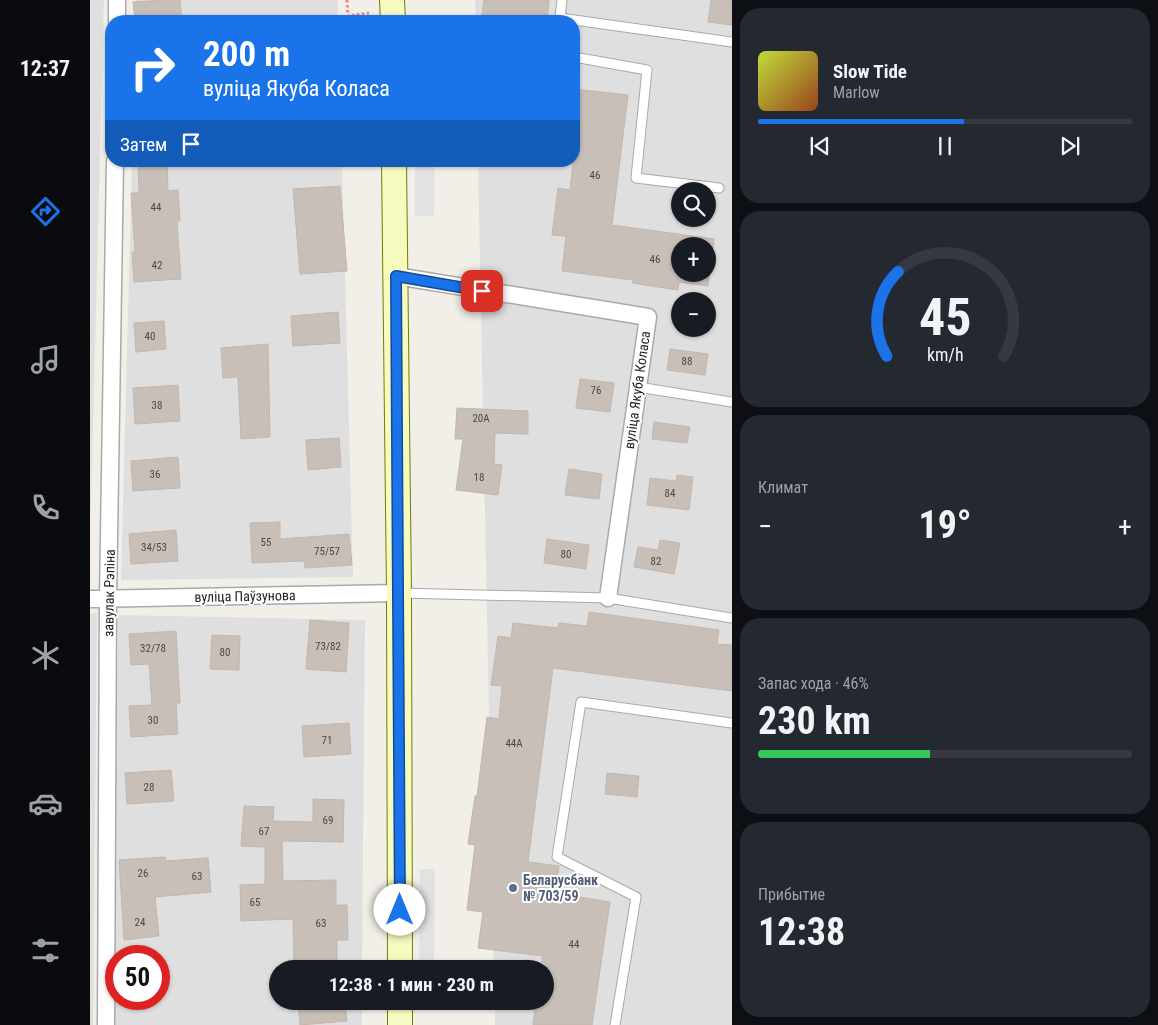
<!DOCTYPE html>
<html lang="ru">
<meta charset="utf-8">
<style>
body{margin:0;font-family:"Roboto Condensed",sans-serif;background:#242831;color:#f1f3f6;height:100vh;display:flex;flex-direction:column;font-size:19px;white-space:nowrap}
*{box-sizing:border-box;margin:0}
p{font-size:16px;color:#9ea1a6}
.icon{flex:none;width:28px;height:28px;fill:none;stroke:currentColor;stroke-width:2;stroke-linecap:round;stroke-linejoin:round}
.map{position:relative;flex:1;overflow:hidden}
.side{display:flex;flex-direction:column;gap:8px;padding:8px;background:#0d0f14;width:426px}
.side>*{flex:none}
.banner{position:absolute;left:15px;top:15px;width:475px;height:152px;border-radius:20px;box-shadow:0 1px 4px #0004;background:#1a73e8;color:#fff;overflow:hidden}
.tools{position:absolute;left:581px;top:182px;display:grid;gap:10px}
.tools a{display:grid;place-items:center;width:45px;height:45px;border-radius:50%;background:#171b24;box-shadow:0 1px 4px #0004;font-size:25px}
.speed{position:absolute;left:15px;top:945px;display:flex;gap:10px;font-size:25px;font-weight:700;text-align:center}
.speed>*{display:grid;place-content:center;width:65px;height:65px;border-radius:50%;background:#171b24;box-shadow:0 1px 4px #0004;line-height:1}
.speed .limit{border:8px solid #d22;background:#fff;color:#111}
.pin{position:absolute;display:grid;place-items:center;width:42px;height:42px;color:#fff;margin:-21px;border-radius:10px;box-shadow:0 2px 8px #0006}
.me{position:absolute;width:55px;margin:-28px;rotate:0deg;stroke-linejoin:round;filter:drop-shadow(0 0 4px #0008)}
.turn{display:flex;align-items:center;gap:18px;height:105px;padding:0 15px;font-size:22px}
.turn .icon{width:65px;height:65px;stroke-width:2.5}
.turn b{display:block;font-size:35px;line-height:42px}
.then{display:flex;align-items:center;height:48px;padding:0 15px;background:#0003;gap:10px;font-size:19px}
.big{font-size:38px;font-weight:700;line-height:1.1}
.side .widget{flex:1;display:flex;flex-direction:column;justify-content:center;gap:8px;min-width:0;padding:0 18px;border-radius:20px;background:#242831}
.side .dial{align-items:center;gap:0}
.dial svg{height:130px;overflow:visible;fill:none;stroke:#363941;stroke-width:7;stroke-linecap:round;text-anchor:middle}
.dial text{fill:#f1f3f6;stroke:none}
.song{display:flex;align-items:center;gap:15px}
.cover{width:60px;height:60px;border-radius:8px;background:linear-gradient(135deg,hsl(70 70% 55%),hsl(20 70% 35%))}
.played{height:5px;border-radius:2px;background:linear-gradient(90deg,#1a73e8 55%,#363941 55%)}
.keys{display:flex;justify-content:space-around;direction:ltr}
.heat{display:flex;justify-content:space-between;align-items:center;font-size:28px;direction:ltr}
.charge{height:8px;border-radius:4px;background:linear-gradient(90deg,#34c759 46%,#363941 0)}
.trip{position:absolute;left:179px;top:960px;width:285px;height:50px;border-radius:25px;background:#171b24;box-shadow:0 1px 4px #0004;font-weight:700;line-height:50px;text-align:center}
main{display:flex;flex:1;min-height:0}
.dock{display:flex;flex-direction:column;width:90px;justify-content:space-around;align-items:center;background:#090b0e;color:#9ea1a6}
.dock .icon{width:35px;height:35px}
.dock .current{color:#1a73e8}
.dock b{font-size:22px;color:#f1f3f6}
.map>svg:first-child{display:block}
</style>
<main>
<nav class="dock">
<b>12:37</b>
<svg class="icon current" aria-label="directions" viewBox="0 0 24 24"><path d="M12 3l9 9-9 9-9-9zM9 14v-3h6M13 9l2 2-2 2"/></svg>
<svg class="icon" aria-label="music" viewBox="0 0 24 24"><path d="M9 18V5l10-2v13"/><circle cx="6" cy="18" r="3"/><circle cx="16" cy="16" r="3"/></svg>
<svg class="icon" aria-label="phone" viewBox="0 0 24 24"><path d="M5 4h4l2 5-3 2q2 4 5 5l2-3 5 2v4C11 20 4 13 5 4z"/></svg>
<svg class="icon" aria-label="climate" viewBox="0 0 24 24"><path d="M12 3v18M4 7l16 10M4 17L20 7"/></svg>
<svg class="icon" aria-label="car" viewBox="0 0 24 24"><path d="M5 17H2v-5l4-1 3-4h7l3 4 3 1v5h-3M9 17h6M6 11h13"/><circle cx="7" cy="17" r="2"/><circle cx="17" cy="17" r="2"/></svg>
<svg class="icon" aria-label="filters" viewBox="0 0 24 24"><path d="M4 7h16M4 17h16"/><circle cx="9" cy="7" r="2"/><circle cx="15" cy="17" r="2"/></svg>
</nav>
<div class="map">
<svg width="642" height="1025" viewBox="0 0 642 1025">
<rect width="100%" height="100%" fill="#f2efe9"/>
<path fill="#e0dfdf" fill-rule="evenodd" d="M0,0H14L0,539Z
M46,0H248V21H46Z
M385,0H642V1025H405V1001H455V969H404L388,161H484V21H386ZM590,191H618V219H590ZM590,246H618V274H590ZM590,301H618V329H590Z
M42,161H252L263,577L31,580Z
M0,613H7L3,1025H0Z
M28,615L275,620L272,969H188V1001H272V1025H23ZM26,956H69V999H26Z"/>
<path fill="#e2e2e2" d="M325,161H345L344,216H325Z
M330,869H345L344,969H329Z"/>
<path fill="#c7bfb8" stroke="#c4b6ab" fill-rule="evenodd" d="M76,0H90L92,21H45L43,2Z
M394,0H459L457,21H391Z
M621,0H642V25L618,22Z
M484,89L538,95L522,225L624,239L618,286L589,282L588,290L542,283L543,280L472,271L476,236L462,235L468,188L480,190L486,137H484ZM590,246H618V274H590Z
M48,161H77L78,191L88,190L90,221H87L91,279L44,282L42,252H45L41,193H49Z
M250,186L257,271L210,274L203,189Z
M248,312L250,343L203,346L201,316Z
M74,321L76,349L46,352L44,323Z
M178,344L180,437L151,439L148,377L133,378L131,348Z
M580,349L618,354L615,375L577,370Z
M490,379L524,383L520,412L486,408Z
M88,385L90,421L45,424L43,388Z
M367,408L438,411V434L405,433L404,464L412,465L408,495L366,490L373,439H365Z
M564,422L600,427L597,443L562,439Z
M249,438L251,467L218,470L216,440Z
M88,457L90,488L43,491L41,461Z
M479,469L512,474L509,499L475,495Z
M587,475L603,477L599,510L557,505L560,478L586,481Z
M190,522V539L259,534L262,565L215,568L214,561L162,563L160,523Z
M86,530L88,561L41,564L39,534Z
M457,539L499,545L496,569L454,563Z
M570,540L590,543L584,574L544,567L548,547L568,550Z
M499,612L629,630L627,644L642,645V691L463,668L438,862L469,866L465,893L520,902L502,1025H443L446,1001H455V963L452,962V956L388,948L393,912L377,910L385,845L378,844L385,796H387L397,717L409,719L412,686L401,685L408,636L421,638L423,623L468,628L469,623L497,626Z
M220,620L259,623L256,672L216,669Z
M86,631L90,703H86L88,734L41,737L39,706L62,705L59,664L41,665L39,634Z
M122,635L150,636L149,670L120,669Z
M259,723L261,754L214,757L212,726Z
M81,770L84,801L37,804L35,773Z
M517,773L549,776L547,797L515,794Z
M223,799L254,800L253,842L192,841L193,881L246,880V905H257L258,940H247V964L204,965L203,919L151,921L150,885L175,884V847L151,846L154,806L184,807L183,821L223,822Z
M75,857L76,861L118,858L121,892L65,897L69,936L34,940L29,860Z
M208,1001H255L257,1021L210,1025Z"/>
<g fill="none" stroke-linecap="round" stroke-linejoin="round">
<g stroke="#a9a9a9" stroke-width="11">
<path id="lane" d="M472,0L470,18L642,42
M484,57L557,70L546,178L629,188
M548,387L642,402
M309,593L518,598L642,618
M525,1025L546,897L467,857L491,702L642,723"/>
</g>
<g stroke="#a9a9a9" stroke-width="19">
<path id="street" d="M27,21V0
M306,276L558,317L518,598
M0,599L309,593
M16,1025L18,599L25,161"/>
</g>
<g stroke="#707d05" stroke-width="26">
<path id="secondary" d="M302,0L303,21
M304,161L309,593L310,969
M310,1001V1025"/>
</g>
<path stroke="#fa8072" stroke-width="3" stroke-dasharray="2.5 2.5" stroke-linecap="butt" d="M257,0L258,16L279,13"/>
<use href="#lane" stroke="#fff" stroke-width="9"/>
<use href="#street" stroke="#fff" stroke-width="16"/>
<use href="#secondary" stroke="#f7fabf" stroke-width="24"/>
</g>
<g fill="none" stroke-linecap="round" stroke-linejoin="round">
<g stroke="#114b97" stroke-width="12">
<path id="route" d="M310,910L306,276L392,291"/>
</g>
<use href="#route" stroke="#1a73e8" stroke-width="9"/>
</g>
<circle fill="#5c6f8a" stroke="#fff" stroke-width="2" cx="423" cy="888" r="5"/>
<g text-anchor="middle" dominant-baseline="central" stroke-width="4" stroke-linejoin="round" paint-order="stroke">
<g font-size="11" fill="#4b4948">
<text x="505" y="175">46</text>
<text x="66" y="207">44</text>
<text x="565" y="259">46</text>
<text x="67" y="265">42</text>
<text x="60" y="336">40</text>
<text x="597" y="361">88</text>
<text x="506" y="390">76</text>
<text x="67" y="405">38</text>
<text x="391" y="418">20А</text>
<text x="65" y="474">36</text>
<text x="389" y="477">18</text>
<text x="580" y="493">84</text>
<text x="176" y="542">55</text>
<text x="64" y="547">34/53</text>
<text x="237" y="551">75/57</text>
<text x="476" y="554">80</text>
<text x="566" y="561">82</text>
<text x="238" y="646">73/82</text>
<text x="63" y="648">32/78</text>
<text x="135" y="652">80</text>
<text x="63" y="720">30</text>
<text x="237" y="740">71</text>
<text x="424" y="743">44А</text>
<text x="59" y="787">28</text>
<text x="238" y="820">69</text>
<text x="174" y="831">67</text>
<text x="53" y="873">26</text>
<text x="107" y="876">63</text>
<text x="165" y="902">65</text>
<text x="50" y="922">24</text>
<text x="231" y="923">63</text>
<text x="484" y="944">44</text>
</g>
<g font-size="14" fill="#222" stroke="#fff">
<text transform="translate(547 390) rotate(-82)">вуліца Якуба Коласа</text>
<text transform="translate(19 593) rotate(-89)">завулак Рэпіна</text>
<text transform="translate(155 596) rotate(-1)">вуліца Паўзунова</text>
</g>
<g font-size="14" font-weight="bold" fill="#4e5e75" stroke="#fff" text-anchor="start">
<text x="433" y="880">Беларусбанк<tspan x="433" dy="16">№ 703/59</tspan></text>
</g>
</g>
</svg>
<div class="tools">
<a><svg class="icon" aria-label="search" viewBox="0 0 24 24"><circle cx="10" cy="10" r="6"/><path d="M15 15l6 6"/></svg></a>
<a>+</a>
<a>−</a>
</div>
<div class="speed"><div class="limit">50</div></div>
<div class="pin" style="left:392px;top:291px;background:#d93025"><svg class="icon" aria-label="arrive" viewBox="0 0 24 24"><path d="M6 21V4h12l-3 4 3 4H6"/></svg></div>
<svg class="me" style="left:310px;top:910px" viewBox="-20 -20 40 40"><circle r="19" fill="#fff"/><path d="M0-13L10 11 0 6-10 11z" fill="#1a73e8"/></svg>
<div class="trip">12:38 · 1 мин · 230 m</div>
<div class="banner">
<div class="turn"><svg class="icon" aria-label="right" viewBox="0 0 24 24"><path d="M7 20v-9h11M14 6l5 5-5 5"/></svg><div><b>200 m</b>вуліца Якуба Коласа</div></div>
<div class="then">Затем<svg class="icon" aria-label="arrive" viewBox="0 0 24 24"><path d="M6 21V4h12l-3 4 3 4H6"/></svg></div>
</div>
</div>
<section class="side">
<div class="widget">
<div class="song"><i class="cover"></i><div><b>Slow Tide</b><p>Marlow</p></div></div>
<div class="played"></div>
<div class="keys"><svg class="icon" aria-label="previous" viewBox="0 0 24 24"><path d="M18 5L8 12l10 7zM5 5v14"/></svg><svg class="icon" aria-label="pause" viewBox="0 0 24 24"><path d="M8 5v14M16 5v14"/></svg><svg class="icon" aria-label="next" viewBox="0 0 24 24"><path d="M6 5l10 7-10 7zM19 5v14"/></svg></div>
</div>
<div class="widget dial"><svg viewBox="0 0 100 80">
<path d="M14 69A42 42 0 1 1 86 69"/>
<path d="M14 69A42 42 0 0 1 21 17" stroke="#1a73e8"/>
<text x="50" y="56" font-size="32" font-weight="700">45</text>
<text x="50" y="72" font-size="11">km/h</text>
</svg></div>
<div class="widget"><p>Климат</p>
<div class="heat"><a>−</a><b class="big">19°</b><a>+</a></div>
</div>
<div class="widget"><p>Запас хода · 46%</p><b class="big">230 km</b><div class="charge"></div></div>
<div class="widget"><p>Прибытие</p><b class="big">12:38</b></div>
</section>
</main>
